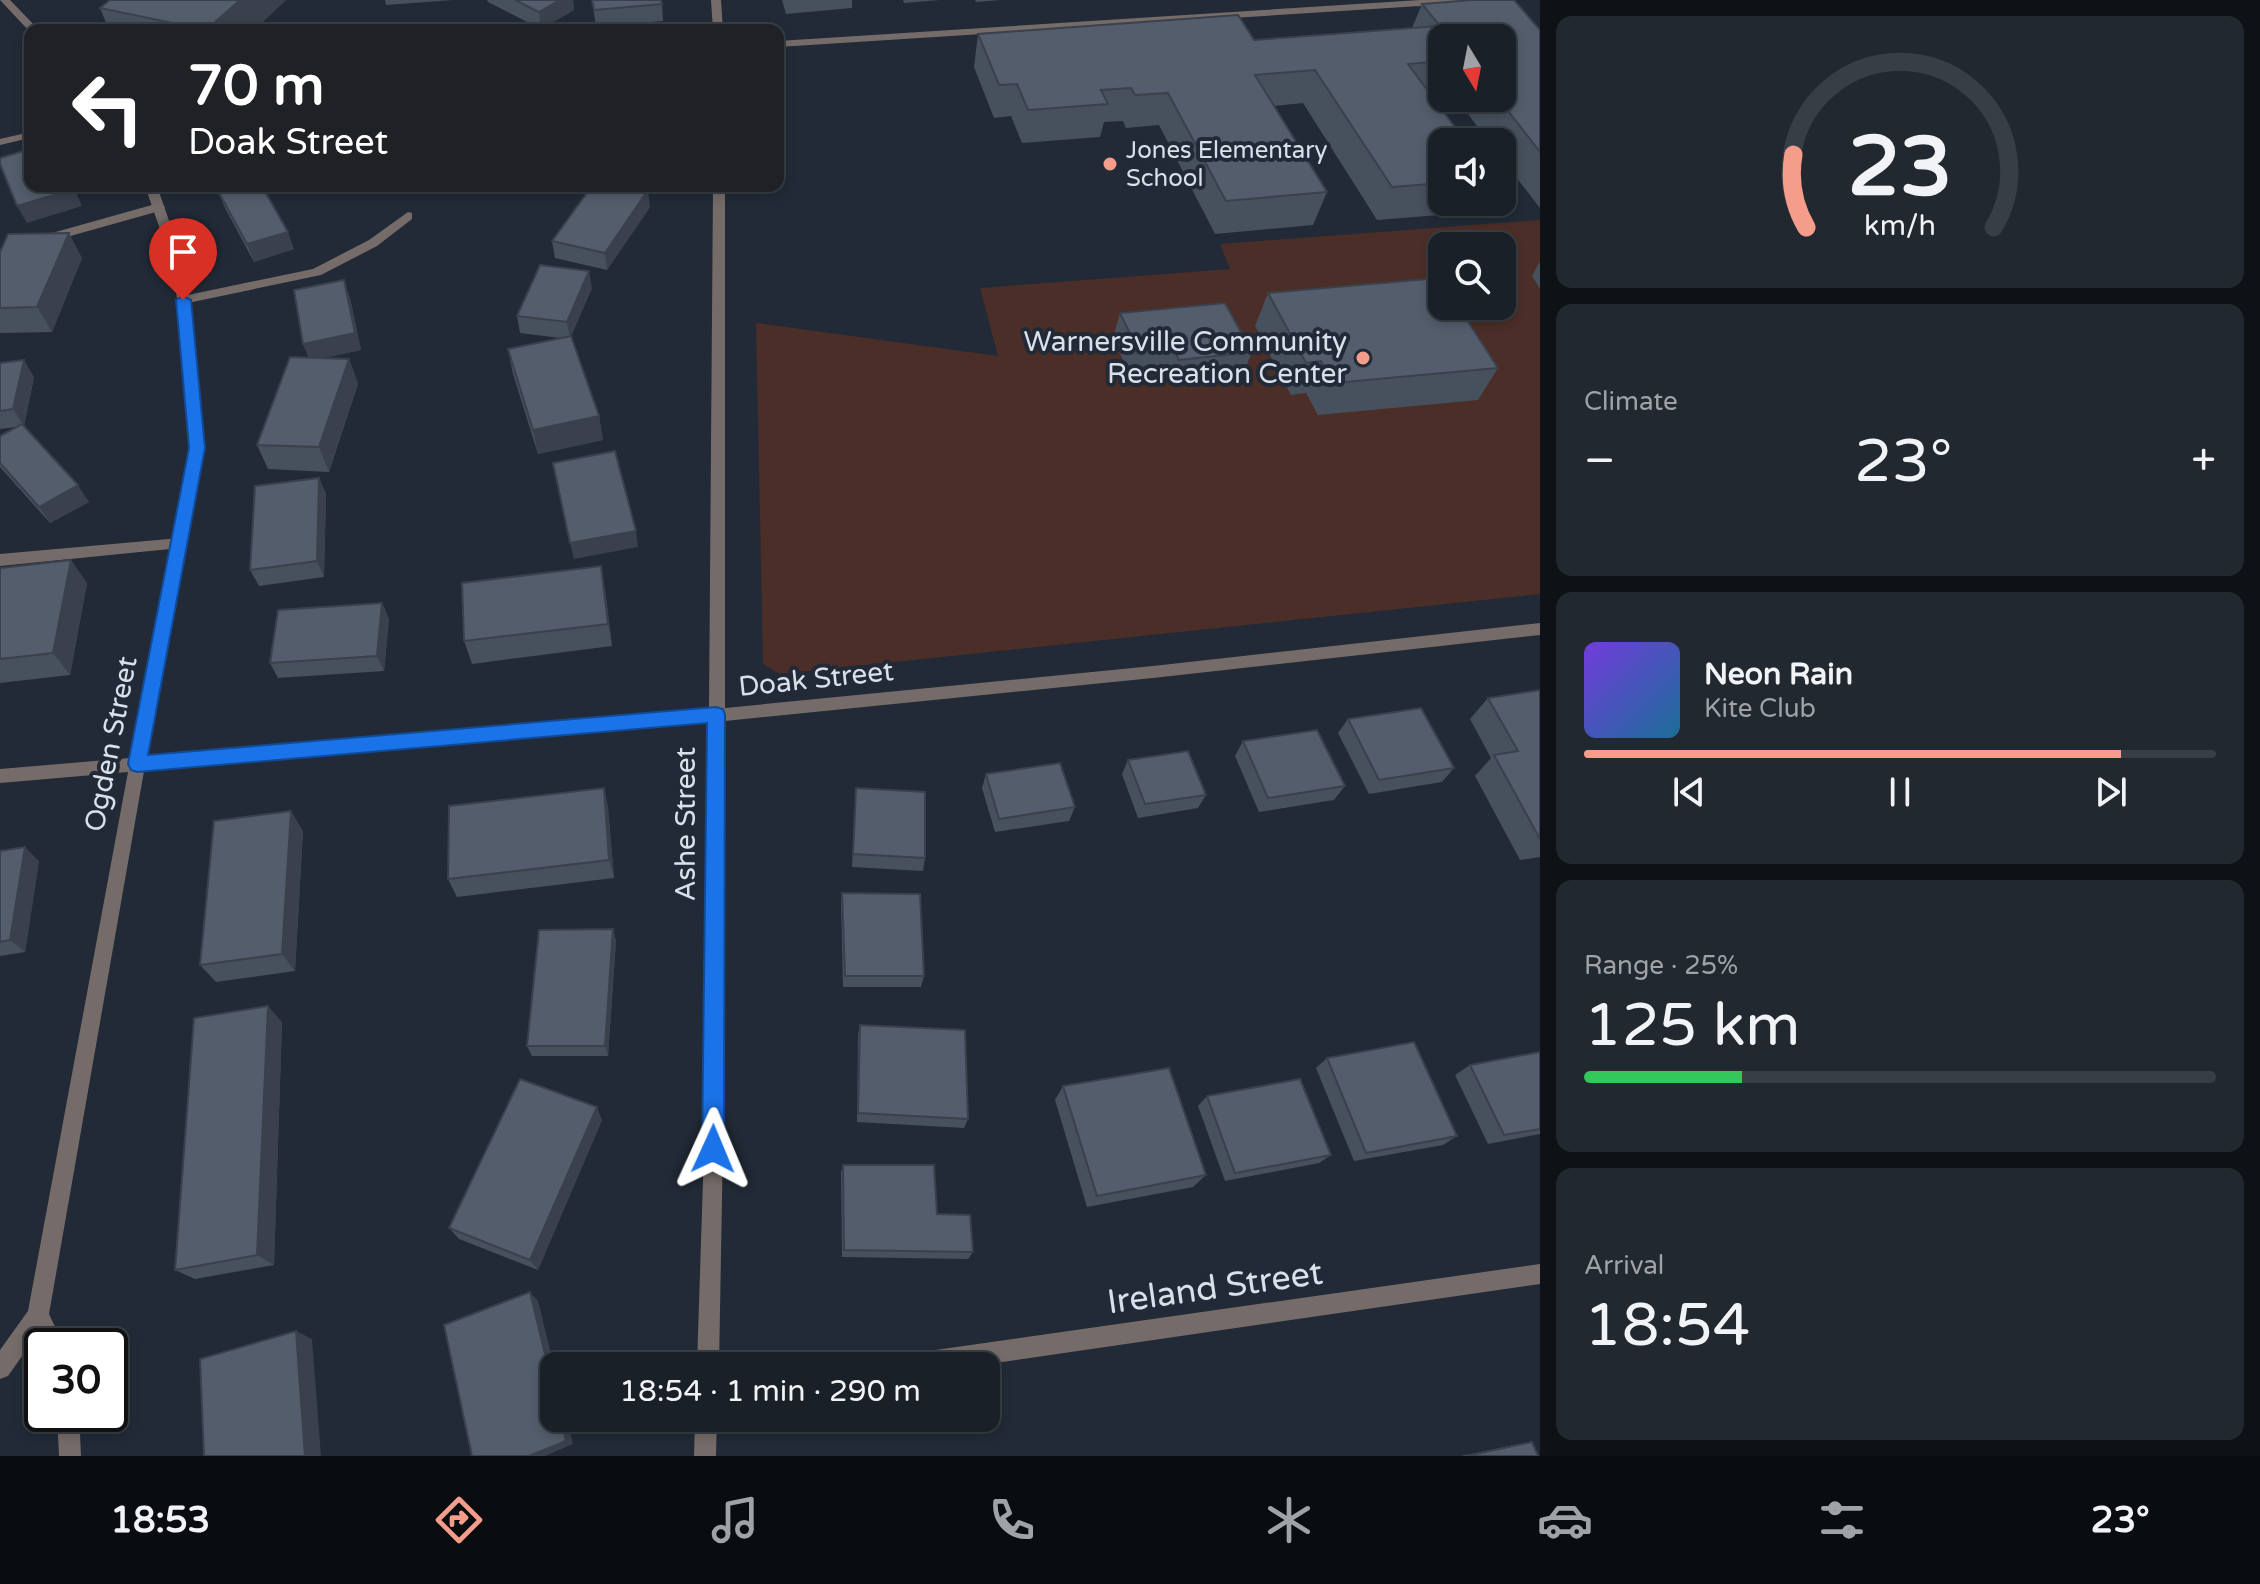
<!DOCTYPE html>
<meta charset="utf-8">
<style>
body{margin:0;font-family:"Varela Round",sans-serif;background:#222830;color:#f1f3f6;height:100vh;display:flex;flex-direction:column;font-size:30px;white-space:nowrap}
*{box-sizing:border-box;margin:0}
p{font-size:26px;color:#9fa3a8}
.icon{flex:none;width:44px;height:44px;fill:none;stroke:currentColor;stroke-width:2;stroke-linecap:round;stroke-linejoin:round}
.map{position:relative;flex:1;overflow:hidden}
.details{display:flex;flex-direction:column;gap:16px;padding:16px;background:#0e1216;width:720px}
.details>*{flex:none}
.banner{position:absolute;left:24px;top:24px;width:760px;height:168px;border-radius:16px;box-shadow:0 4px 12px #0003,0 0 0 2px #373e45;background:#202124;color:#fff;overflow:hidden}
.needle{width:52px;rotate:170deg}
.controls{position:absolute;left:1428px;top:24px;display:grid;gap:16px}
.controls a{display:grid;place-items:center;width:88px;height:88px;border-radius:16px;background:#192028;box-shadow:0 4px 12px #0003,0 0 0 2px #373e45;font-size:40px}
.speed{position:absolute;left:24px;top:1328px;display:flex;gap:16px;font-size:40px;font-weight:700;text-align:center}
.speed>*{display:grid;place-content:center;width:104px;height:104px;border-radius:50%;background:#192028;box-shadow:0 4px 12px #0003,0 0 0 2px #373e45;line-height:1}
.speed .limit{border:4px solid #111;border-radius:12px;background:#fff;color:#111}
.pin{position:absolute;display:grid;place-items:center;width:68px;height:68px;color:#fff;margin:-82px -34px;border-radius:50% 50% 50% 0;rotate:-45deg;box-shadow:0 0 8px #0007}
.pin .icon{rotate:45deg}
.me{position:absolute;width:88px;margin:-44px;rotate:1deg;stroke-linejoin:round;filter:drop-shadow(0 0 6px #0008)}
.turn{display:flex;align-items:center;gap:28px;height:168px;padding:0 32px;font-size:36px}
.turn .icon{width:104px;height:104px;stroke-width:2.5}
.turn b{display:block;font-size:56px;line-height:68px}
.big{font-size:60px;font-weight:600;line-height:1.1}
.details .widget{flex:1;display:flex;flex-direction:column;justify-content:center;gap:12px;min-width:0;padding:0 28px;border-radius:16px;background:#222830}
.details .dial{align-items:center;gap:0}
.dial svg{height:208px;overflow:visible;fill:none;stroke:#373e45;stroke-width:7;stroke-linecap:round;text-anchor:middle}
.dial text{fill:#f1f3f6;stroke:none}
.song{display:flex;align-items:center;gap:24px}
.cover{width:96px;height:96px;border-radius:12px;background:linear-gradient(135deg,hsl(260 70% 55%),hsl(200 70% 35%))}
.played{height:8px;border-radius:4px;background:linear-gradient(90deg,#f49d8b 85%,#373e45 85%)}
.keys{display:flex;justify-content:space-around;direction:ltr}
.heat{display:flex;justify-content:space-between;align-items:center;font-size:44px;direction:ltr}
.charge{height:12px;border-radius:6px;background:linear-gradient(90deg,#34c759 25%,#373e45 0)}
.trip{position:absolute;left:540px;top:1352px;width:460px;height:80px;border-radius:16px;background:#192028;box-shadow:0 4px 12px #0003,0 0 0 2px #373e45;font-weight:600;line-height:80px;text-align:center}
.tab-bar{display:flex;height:128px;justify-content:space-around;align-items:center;background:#0a0d10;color:#9fa3a8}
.tab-bar .icon{width:56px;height:56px}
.tab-bar .active{color:#f49d8b}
.tab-bar b{font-size:36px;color:#f1f3f6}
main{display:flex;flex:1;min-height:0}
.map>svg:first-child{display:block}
</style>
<main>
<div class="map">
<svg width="1540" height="1456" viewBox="0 0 1540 1456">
<rect width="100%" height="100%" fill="#212a36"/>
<path fill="#4b2e27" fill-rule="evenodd" d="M1540,220V594L780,674L763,664L756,323L998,356L980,288L1230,269L1220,244ZM1442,246H1502V306H1442Z"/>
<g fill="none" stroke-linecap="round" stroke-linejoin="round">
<path fill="#756c69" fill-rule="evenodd" d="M159,203L165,207L163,210L49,242L43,238L45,235Z
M408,212L412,213V219L377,246L321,275L183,304L177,300L183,296L313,269L369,240Z
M180,538L187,543L180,548L0,566V554Z"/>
<path fill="#756c69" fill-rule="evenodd" d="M0,0H10L39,30L30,32Z
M711,0H721L723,30H713Z
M1420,0H1472L1467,3L778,47V41Z
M30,132V138L0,145V139Z
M145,186H157L183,261L195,336L204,448L147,757L709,709L713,186H725V708L1153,666L1540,623V635L1153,678L725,721L724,1087L719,1366H697L706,1087L709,722L144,771L49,1314L64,1346H42L37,1335L8,1376L0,1379V1350L28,1311L128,772L0,783V769L130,758L190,448L183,336L171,261Z
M1540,1264V1284L974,1366H889L892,1358L900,1355Z
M57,1414H79L81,1456H59Z
M695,1418H717L716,1456H694Z"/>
</g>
<path fill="#47505d" d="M110,0H286L254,30H109L100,8Z
M385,0H453L386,5Z
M487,0H573L574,10L541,29L488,2Z
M592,0L662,4L663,21L596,27Z
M782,0H852V8L786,14Z
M903,0H940L904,3Z
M975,0H1001L976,2Z
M1422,4L1540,30V208L1502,159V142H1489L1456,98H1502V38H1442V93L1431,94L1442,142V202H1481L1476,212L1377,220L1303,103L1274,106L1327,192L1313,225L1215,234L1159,125L1126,128L1123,121L1104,122L1100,137L1022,143L1011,116L994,118L974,67L978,34L1254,40L1412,28Z
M218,191L294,249L254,262L225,208Z
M650,207L607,270L555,258L552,241Z
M0,252L82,258L52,332L0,333Z
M1540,261V289L1532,276Z
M592,288L571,336L599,416L603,440L538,454L513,374L508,349L560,338L520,333L517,316Z
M1268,293L1498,368L1478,400L1318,415L1306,393L1291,395L1255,326Z
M350,298L361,350L323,358L349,359L358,384L329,472L268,469L257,445L309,358L303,344Z
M1120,313L1252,352L1242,377L1170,385L1161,366L1127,369L1113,338Z
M0,363L34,377L24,426L89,502L50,523L0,467V436L17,427L0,429Z
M319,478L326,494L324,577L259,586L250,570Z
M0,568L87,583L70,675L0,683Z
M605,589L612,646L472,664L464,641Z
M382,603L389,619L384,671L278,678L270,663Z
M1540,690V857L1520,860L1475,776L1491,758L1470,719L1488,698Z
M1348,719L1454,768L1442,782L1369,794L1338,733Z
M1243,741L1345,786L1334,800L1259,812L1235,756Z
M1128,760L1206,795L1198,808L1138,818L1122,774Z
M986,774L1075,807L1069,821L995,832L982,788Z
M604,788L608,808L614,878L457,897L448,879Z
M856,788L925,858L923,871L852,867Z
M303,831L295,971L216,982L200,965Z
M0,851L39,861L25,952L0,956Z
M842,893L924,976L921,987H843L841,905Z
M613,929L616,941L608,1056H532L527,1046Z
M282,1022L274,1265L195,1279L175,1270Z
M860,1025L968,1119L964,1128L857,1122L858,1035Z
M1540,1052V1134L1488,1144L1455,1075L1470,1065Z
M1327,1058L1457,1136L1443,1145L1354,1161L1316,1068Z
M1063,1086L1206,1175L1193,1187L1087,1207L1055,1100Z
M1207,1096L1331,1155L1319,1163L1225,1181L1198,1106Z
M602,1120L538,1270L459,1239L449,1228Z
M843,1165L937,1214L973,1252L968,1259L842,1257L841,1173Z
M1532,1442L1538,1456H1461L1514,1445Z"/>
<path fill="#3a414c" d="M240,0H286L254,30H206Z
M560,0H573L574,10L541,29L539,12Z
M73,186L82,206L27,223L17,206Z
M648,190L650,207L607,270L605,253Z
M288,232L294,249L254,262L247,244Z
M69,233L82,258L52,332L37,307Z
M589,271L592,288L570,339L567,322Z
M344,280L350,298L361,350L310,361L303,344Z
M349,359L358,384L329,472L319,447Z
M24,360L34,377L24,426L13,409Z
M599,416L603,440L538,454L533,430Z
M319,478L326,494L324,577L317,561Z
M78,485L89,502L50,523L39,507Z
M636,531L638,547L574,559L570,543Z
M71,560L87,583L70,675L53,653Z
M601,566L605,589L612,646L608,624Z
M382,603L389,619L384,671L377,656Z
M604,788L608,808L614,878L609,860Z
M291,811L303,831L295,971L282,954Z
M25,847L39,861L25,952L10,940Z
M613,929L616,941L608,1056L605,1046Z
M268,1006L282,1022L274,1265L257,1255Z
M597,1107L602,1120L538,1270L530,1260Z
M530,1292L538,1301L554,1366V1391Z
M296,1331L312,1339L321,1456H305Z
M561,1418H567L573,1444L545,1456H529Z"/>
<path fill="#535d6c" stroke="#3a414c" stroke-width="2" d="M110,0H240L206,30L100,8Z
M515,0H560L539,12Z
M592,0H661L662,4L594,10Z
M1472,0H1514L1540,30V152L1498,98H1502V38H1442V61L1408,64L1466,142H1442V183L1392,187L1315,70L1255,75L1327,192L1226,201L1168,93L1135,95L1131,88L1101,90L1108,104L1028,110L1017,84L999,85L978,34L1238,15L1254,40L1440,26L1422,4Z
M30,149V186H72L74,189L17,206L0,164V158Z
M234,186H262L288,232L247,244L218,191Z
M592,186H632L648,190L605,253L552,241Z
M69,233L37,307L0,308V252L8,234Z
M540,265L589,271L567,322L517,316Z
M1439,278L1442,282V306H1458L1498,368L1334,383L1321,361L1306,363L1268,293Z
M344,280L355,333L303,344L294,290Z
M1225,303L1252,352L1179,360L1170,341L1135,344L1120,313Z
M571,336L599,416L533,430L508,349Z
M290,357L349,359L319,447L257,445Z
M24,360L13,409L0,411V363Z
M22,424L78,485L39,507L0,463V436Z
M615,451L636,531L570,543L553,463Z
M319,478L317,561L250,570L255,486Z
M71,560L53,653L0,659V568Z
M601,566L608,624L464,641L462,583Z
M382,603L377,656L270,663L278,610Z
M1540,690V839L1494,755L1518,751L1488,698Z
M1421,708L1454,768L1379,780L1348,719Z
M1317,730L1345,786L1268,798L1243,741Z
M1188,751L1206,795L1145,804L1128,760Z
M1060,763L1075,807L999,819L986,774Z
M604,788L609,860L448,879L449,806Z
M856,788L925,792V858L853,854Z
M291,811L282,954L200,965L214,821Z
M25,847L10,940L0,942V851Z
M842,893L920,894L924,976H845Z
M613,929L605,1046H527L539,930Z
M268,1006L257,1255L175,1270L194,1018Z
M860,1025L965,1030L968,1119L858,1113Z
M1414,1042L1457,1136L1366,1153L1327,1058Z
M1540,1052V1129L1504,1135L1470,1065Z
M1169,1068L1206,1175L1097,1196L1063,1086Z
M520,1079L597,1107L530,1260L449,1228Z
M1300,1079L1331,1155L1235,1173L1207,1096Z
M843,1165H934L937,1214L970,1215L973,1252L844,1250Z
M530,1292L554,1391V1418H561L566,1441L529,1456H472L444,1325Z
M296,1331L305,1456H204L200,1359Z
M1532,1442L1538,1456H1467Z"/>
<path fill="#1a73e8" stroke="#114b97" stroke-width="2" d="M183,296L191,300L205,448L148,755L716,707L723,709L725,715L724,1149L721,1157L713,1160L705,1157L702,1149L707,723L137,772L131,770L128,764L189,448L176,300Z"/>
<g fill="#f49d8b" stroke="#212a36" stroke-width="3">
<circle cx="1110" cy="164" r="8"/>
<circle cx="1363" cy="358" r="8"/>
</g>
<g text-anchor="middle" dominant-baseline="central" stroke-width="8" stroke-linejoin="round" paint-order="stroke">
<g font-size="24" fill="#dae0e9" stroke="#212a36" text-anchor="start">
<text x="1126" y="150">Jones Elementary<tspan x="1126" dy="28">School</tspan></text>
</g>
<g font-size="28" fill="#dae0e9" stroke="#212a36" text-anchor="end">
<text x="1347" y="342">Warnersville Community<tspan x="1347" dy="32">Recreation Center</tspan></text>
</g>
<g font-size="28" fill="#dae0e9" stroke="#212a36">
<text transform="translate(816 679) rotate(-6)">Doak Street</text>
<text transform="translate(111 744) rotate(-79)">Ogden Street</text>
<text transform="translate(686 824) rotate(-90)">Ashe Street</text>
</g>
<g font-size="34" fill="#dae0e9" stroke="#212a36">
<text transform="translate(1215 1288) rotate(-8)">Ireland Street</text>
</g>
</g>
</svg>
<div class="controls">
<a><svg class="needle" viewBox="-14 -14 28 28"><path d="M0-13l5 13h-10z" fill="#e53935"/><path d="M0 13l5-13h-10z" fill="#9fa3a8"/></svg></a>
<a><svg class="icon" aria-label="sound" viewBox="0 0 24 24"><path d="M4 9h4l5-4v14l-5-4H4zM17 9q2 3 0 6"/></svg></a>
<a><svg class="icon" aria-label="search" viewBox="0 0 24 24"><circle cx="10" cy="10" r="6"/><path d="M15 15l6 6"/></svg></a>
</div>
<div class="speed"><div class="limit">30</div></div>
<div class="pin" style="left:183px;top:300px;background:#d93025"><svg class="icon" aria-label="arrive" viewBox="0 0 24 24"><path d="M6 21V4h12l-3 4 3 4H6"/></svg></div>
<svg class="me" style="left:713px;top:1149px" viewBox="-20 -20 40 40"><path d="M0-17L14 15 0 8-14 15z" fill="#1a73e8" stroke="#fff" stroke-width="4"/></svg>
<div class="trip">18:54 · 1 min · 290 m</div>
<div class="banner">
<div class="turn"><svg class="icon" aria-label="left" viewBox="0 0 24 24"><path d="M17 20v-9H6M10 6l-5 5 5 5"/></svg><div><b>70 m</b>Doak Street</div></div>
</div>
</div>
<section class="details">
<div class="widget dial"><svg viewBox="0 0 100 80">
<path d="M14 69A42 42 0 1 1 86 69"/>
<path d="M14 69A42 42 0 0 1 9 41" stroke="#f49d8b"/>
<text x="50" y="56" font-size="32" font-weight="700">23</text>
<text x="50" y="72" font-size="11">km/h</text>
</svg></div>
<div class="widget"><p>Climate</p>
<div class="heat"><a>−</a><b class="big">23°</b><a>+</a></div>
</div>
<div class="widget">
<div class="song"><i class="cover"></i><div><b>Neon Rain</b><p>Kite Club</p></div></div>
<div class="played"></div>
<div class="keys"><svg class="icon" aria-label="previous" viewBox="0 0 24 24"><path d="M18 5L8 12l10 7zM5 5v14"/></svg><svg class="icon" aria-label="pause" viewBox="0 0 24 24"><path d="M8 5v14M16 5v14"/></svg><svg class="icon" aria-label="next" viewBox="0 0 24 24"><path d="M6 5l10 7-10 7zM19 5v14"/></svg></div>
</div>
<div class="widget"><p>Range · 25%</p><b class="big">125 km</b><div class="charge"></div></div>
<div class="widget"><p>Arrival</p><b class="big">18:54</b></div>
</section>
</main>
<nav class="tab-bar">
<b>18:53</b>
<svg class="icon active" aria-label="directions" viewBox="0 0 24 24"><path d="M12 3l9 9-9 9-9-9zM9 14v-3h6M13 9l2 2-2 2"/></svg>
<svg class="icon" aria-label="music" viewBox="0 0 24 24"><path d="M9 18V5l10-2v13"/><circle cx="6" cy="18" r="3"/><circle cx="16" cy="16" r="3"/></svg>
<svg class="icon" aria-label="phone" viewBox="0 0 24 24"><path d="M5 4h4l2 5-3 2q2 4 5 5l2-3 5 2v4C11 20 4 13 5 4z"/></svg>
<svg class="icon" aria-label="climate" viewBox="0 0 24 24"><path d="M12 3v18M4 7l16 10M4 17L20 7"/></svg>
<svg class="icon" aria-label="car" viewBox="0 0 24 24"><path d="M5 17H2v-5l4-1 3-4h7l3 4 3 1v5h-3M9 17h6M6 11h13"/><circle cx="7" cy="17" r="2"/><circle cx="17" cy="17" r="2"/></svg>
<svg class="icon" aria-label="filters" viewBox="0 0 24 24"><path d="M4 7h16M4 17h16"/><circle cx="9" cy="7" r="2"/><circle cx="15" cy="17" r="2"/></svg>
<b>23°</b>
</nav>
